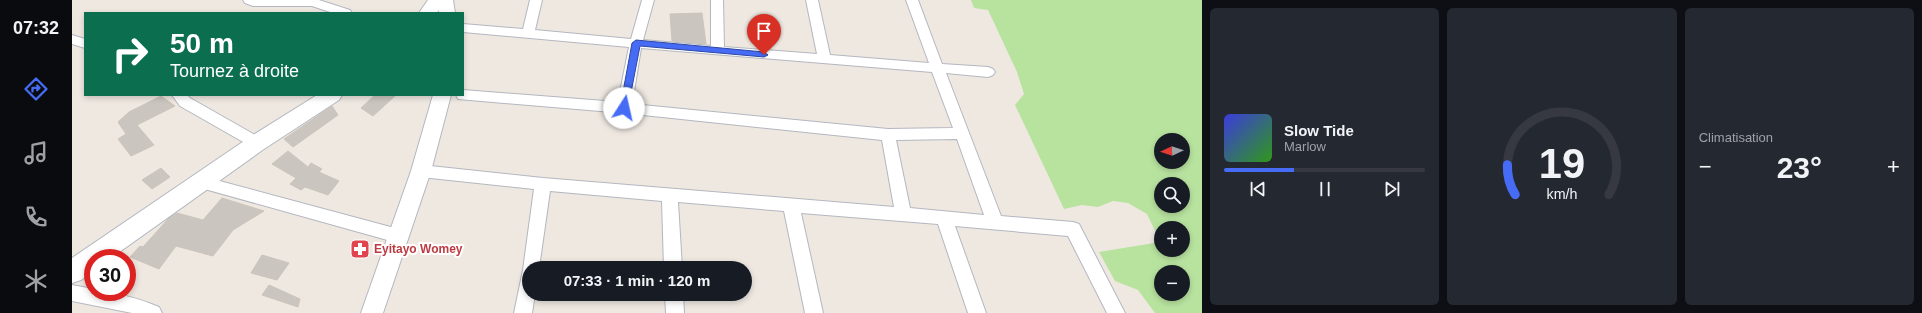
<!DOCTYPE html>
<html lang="fr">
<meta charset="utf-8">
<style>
body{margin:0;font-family:Helvetica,sans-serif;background:#242831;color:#f1f3f6;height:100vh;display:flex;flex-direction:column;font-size:15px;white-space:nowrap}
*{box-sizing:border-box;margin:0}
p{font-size:13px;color:#9ea1a6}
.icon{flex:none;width:22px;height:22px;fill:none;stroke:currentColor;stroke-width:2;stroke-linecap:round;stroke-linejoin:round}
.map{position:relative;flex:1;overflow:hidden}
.details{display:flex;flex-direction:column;gap:8px;padding:8px;background:#0d0f14;width:720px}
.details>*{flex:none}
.hud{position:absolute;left:12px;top:12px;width:380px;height:84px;border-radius:0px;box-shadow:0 2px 6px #0003;background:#0b6e4f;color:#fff;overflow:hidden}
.needle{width:26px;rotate:267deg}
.controls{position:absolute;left:1082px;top:133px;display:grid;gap:8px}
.controls a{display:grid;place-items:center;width:36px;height:36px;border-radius:50%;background:#171b24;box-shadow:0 2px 6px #0003;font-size:20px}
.speed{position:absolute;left:12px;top:249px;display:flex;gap:8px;font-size:20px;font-weight:700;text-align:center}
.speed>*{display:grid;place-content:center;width:52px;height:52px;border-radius:50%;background:#171b24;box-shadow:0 2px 6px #0003;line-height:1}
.speed .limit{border:6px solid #d22;background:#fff;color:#111}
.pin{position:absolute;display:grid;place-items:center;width:34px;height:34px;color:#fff;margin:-41px -17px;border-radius:50% 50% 50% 0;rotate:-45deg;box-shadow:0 0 4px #0007}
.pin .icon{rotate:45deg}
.me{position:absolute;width:44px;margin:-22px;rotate:10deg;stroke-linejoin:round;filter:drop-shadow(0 0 3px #0008)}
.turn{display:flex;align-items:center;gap:14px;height:84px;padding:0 20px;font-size:18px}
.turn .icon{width:52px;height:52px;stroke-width:2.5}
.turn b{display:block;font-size:28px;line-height:34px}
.big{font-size:30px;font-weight:600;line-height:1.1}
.details .tile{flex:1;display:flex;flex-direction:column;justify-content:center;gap:6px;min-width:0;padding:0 14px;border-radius:6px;background:#242831}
.details .dial{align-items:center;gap:0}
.dial svg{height:104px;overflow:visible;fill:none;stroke:#363941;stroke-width:7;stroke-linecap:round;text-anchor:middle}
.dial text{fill:#f1f3f6;stroke:none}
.song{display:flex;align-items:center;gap:12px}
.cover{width:48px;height:48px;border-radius:6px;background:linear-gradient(135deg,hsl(240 70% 55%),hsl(110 70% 35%))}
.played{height:4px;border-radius:2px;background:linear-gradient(90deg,#466cf6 35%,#363941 35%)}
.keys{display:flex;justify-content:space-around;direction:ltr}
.heat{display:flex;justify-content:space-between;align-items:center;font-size:22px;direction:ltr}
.details .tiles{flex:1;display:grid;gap:8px;grid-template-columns:repeat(3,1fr)}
.trip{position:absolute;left:450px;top:261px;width:230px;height:40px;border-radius:20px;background:#171b24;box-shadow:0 2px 6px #0003;font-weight:600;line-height:40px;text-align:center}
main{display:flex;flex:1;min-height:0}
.tabs{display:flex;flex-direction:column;width:72px;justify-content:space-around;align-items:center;background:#090b0e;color:#9ea1a6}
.tabs .icon{width:28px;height:28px}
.tabs .active{color:#466cf6}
.tabs b{font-size:18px;color:#f1f3f6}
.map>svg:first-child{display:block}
</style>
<main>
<nav class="tabs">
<b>07:32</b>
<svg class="icon active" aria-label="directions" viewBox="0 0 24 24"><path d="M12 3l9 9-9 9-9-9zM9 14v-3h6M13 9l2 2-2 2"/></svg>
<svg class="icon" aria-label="music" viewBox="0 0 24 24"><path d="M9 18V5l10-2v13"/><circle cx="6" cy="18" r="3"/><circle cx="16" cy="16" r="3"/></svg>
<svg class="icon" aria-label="phone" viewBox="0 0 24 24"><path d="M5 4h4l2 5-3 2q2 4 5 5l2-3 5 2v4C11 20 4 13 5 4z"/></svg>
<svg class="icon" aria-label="climate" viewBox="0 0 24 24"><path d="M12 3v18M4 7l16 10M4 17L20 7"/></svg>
</nav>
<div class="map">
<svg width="1130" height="313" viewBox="0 0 1130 313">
<rect width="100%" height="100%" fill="#eee8e1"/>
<path fill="#b8e39f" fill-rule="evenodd" d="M899,0H1130V313H1083L1066,290L1043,281L1027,252L1082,243L1085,235L1075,214L1056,203L1041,201L1026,207L1010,205L992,209L943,105L952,94L945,72L916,10L902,8ZM1089,140H1111V162H1089ZM1089,184H1111V206H1089ZM1089,228H1111V250H1089ZM1089,272H1111V294H1089Z"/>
<path fill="#cac6bf" stroke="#cac4ba" d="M630,13L634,44L600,41L598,14Z
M303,95H324L301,116L289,108Z
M89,96L103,106L65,125L82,145L59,156L46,139L54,134L46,122L57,112Z
M260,106L266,115L221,147L212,139Z
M216,151L236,167L239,163L250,169L247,172L267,181L256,195L233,187L229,190L218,184L224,178L200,164Z
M89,168L98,177L80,189L70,180Z
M150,198L192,211L161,230L141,256L104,246L87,269L58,257L68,246L71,247L97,218L105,213L131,220Z
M190,255L217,263L205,280L179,273Z
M197,285L228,299L226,307L190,295Z"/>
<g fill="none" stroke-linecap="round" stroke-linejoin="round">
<g stroke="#b4b7c0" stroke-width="2">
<path id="minor" d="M171,0H247L278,10L280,13H261L240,6H181L173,3Z
M458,0H470L463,30L559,39L570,0H582L571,40L639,46V0H651L652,47L745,54L734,0H746L758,55L857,63L834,0H846L870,64L916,67L921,69L923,72L921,75L916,77L874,73L929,216L1001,222L1007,224L1053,313H1035L996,236L883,226L914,313H896L866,224L729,213L751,313H733L712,211L606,202L610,268H592L590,201L478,191L467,268H457V294H463L460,313H442L451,270L462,189L349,177L344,175L341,171L344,167L349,165L471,178L822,207L810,140L552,113L386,99L384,95H391V90L546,102L557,47L391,32V24L451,29ZM569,48L860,72L881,128L816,129L560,104ZM885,139L912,215L838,208L824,140Z
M0,35L13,39V48L0,44Z
M100,95H115L118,98L190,139L192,143L190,147L185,149L180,147L108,106Z
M129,176L326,229L332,231L334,236L332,241L326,243L129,188L124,186L121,182L124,178Z
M0,285L21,289V292C45,292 65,298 87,307L90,313H60L0,301Z
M593,294H611L612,313H594Z"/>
</g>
<g stroke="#b4b7c0" stroke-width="2">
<path id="tertiary" d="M365,0H381L383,13H367Z
M361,95H379L359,171L311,313H289L339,171Z"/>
</g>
<g stroke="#b4b7c0" stroke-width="2">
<path id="secondary" d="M356,0H372L365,13H347Z
M245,95H270L267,100L192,149L39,258H21V271L9,280L0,283V258L178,137Z"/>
</g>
<use href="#minor" fill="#fff" fill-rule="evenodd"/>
<use href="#tertiary" fill="#fff" fill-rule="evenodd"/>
<use href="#secondary" fill="#fff" fill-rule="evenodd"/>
</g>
<path fill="#466cf6" stroke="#2e46a0" d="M564,40L692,52L696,55L692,57L568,46L556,108L552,112L548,108L560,43Z"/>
<defs>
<g id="pharmacy-square" transform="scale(1)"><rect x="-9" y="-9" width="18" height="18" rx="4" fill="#e0444e" stroke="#fff"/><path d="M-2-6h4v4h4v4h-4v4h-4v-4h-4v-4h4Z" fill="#fff"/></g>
</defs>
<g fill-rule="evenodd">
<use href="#pharmacy-square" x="288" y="249"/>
</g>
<g text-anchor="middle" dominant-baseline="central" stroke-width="4" stroke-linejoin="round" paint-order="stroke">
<g font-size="12" font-weight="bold" fill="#be3a42" stroke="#fff" text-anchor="start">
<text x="302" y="249">Eyitayo Womey</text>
</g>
</g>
</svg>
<div class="controls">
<a><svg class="needle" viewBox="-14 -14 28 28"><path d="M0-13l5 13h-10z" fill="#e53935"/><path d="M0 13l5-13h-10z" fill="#9ea1a6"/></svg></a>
<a><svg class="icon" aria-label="search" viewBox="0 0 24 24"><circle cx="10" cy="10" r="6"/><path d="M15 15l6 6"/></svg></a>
<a>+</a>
<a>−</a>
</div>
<div class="speed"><div class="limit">30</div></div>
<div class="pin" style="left:692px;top:55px;background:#d93025"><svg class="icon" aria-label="arrive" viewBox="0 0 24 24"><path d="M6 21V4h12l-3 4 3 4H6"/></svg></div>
<svg class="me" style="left:552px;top:108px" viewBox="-20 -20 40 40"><circle r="19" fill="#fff"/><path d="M0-13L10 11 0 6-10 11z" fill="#466cf6"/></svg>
<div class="trip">07:33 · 1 min · 120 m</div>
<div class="hud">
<div class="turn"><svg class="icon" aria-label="right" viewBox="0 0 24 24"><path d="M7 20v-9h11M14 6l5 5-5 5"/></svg><div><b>50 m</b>Tournez à droite</div></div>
</div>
</div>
<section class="details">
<div class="tiles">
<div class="tile">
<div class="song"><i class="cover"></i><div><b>Slow Tide</b><p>Marlow</p></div></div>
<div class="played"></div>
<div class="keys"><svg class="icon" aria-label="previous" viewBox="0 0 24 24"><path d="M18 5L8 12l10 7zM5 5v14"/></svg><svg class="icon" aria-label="pause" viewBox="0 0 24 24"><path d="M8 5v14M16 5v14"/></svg><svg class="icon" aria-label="next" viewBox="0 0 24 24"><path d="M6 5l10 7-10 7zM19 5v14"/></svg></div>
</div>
<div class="tile dial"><svg viewBox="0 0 100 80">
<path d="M14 69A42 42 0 1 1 86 69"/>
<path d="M14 69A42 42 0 0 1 8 46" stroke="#466cf6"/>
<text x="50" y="56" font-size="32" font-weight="700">19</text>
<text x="50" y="72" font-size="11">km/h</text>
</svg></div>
<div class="tile"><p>Climatisation</p>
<div class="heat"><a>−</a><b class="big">23°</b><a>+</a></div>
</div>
</div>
</section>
</main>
